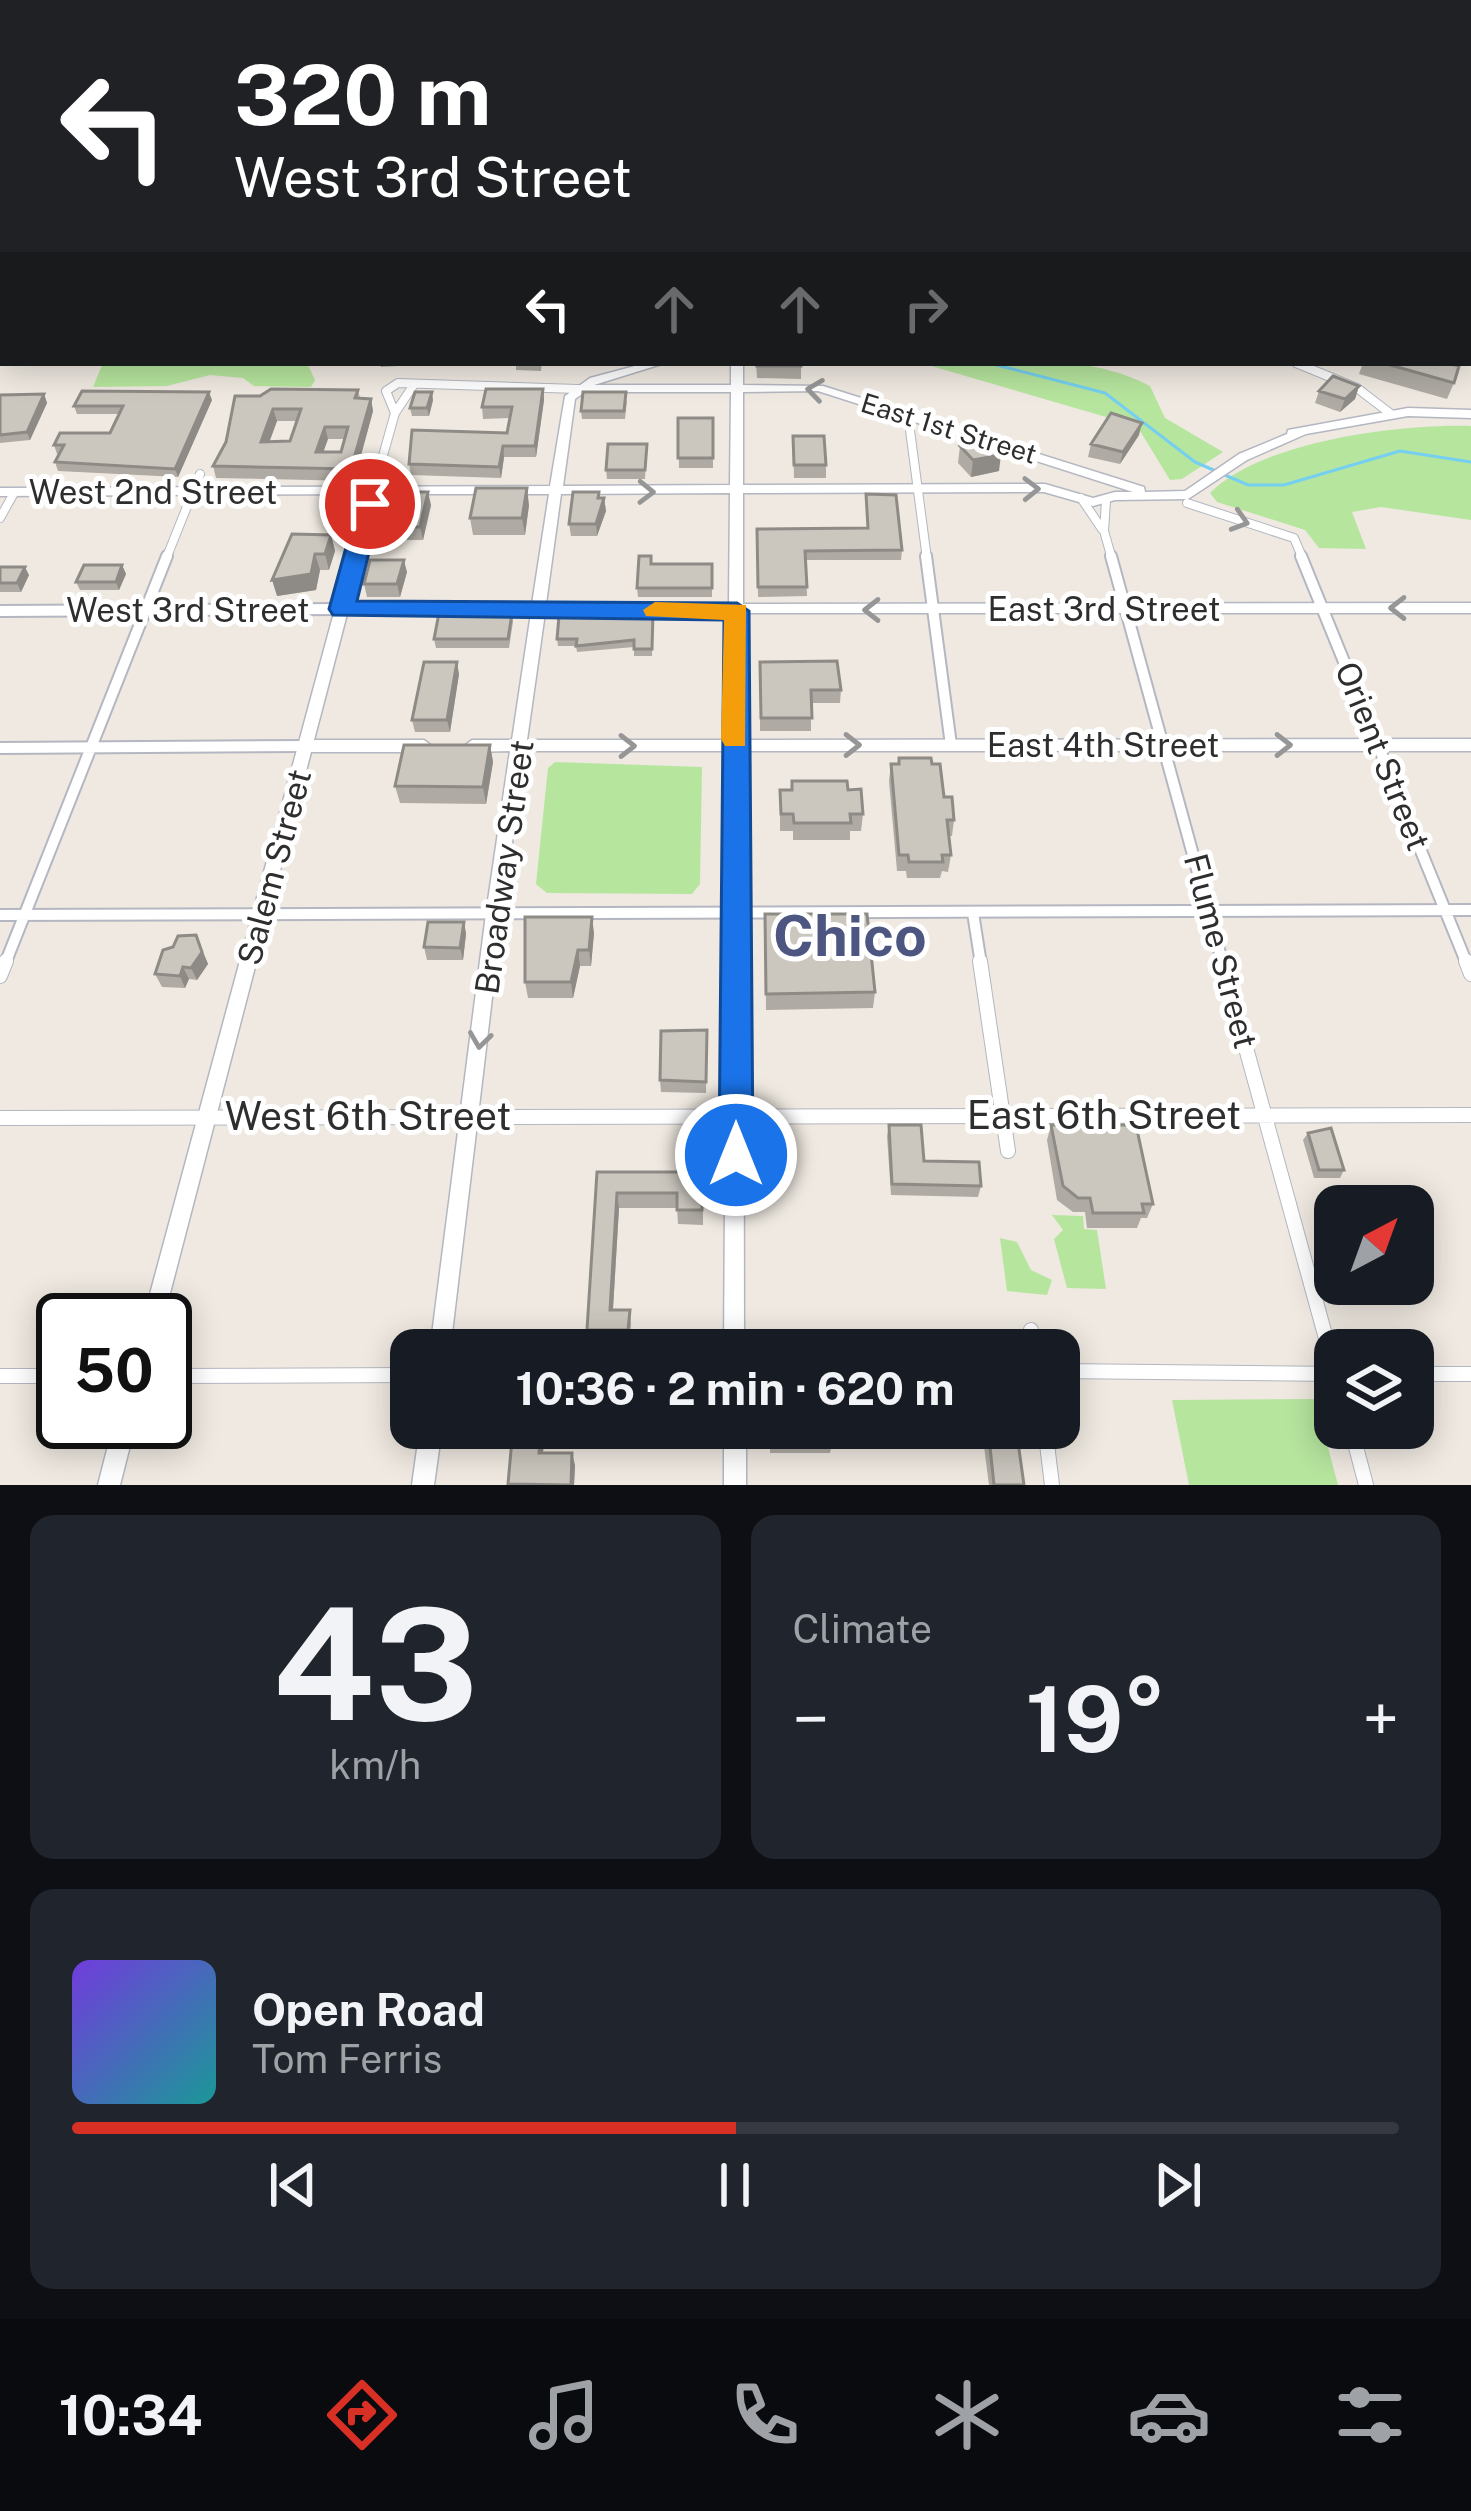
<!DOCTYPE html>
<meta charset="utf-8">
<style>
body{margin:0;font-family:"Public Sans",sans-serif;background:#20242c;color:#f1f3f6;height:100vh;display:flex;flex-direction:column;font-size:45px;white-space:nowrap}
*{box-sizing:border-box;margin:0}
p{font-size:39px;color:#9ea1a6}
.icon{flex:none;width:66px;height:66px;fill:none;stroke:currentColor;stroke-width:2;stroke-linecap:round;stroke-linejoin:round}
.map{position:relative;height:1485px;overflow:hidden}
.panel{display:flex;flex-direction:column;gap:30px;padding:30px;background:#0d0f14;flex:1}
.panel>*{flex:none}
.top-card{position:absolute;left:0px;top:0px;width:1473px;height:366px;box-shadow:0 6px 30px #0003;background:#202124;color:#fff;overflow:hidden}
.needle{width:78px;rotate:41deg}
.controls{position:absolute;left:1314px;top:1185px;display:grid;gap:24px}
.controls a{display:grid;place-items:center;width:120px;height:120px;border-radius:24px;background:#171b24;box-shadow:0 6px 30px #0003;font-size:60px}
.speed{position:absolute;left:36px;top:1293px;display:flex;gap:24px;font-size:60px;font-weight:700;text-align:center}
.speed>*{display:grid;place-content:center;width:156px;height:156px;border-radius:50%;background:#171b24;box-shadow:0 6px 30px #0003;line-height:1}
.speed .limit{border:6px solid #111;border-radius:18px;background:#fff;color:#111}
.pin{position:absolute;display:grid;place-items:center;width:102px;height:102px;color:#fff;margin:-51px;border:6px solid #fff;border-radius:50%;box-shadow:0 3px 12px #0007}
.me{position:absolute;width:132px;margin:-66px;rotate:0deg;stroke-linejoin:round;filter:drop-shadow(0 0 9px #0008)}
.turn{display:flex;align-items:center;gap:42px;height:252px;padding:0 36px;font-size:54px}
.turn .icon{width:156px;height:156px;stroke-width:2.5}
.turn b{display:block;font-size:84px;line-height:102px}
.lanes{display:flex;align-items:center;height:114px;padding:0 36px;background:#0003;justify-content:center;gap:60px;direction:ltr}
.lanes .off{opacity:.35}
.big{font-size:90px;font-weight:700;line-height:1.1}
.panel .tile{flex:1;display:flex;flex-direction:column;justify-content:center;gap:18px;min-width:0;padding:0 42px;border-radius:24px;background:#20242c}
.panel .dial{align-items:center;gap:0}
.dial b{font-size:156px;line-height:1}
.song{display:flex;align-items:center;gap:36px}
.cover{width:144px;height:144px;border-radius:18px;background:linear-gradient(135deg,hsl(260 70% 55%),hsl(180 70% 35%))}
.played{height:12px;border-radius:6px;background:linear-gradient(90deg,#d93025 50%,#363941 50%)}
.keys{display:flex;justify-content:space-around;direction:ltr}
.heat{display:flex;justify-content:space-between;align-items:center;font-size:66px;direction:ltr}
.panel .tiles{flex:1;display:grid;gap:30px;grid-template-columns:1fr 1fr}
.tile:last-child{grid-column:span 2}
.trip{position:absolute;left:390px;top:1329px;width:690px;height:120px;border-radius:24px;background:#171b24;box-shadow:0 6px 30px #0003;font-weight:700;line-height:120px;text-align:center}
.tab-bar{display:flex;height:192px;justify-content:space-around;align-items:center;background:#090b0e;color:#9ea1a6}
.tab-bar .icon{width:84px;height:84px}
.tab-bar .current{color:#d93025}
.tab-bar b{font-size:54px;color:#f1f3f6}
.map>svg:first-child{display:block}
</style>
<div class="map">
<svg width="1471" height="1485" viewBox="0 0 1471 1485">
<rect width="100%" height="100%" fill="#efe9e1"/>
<path fill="#b6e59e" d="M103,363H307L315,380L311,387L254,386L243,378L210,375L167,386L93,387Z
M921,363C993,363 1083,350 1150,386L1165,418L1223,452L1182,479L1170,480L1137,426Z
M1471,426V520L1381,507L1352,512L1366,549L1319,548L1305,530L1217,502L1210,493C1262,441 1399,424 1471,426Z
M555,762L702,767L700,884L692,894L547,893L536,884L548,768Z
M1052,1215L1083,1216L1084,1229L1097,1230L1106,1289L1067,1288L1054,1239L1063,1230Z
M1000,1238L1017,1242L1031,1270L1052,1280L1047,1295L1007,1291Z
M1315,1399L1338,1485H1189L1172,1400Z"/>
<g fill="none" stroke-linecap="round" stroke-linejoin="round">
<path stroke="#75cff0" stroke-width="3" d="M989,363L1105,393L1195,462L1248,485H1284L1400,451L1471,462"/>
<g stroke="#b4b7c1" stroke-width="8">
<path id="street-far3" d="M1356,0L1394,3
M8,2L18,3
M141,3L145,0"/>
</g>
<g stroke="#b4b7c1" stroke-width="10">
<path id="street-far2" d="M1296,363L1357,388L1391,414
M395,413L386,391L398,383L578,389
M908,415L927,559
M373,491L395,413L413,386
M1081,498L1102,529
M1106,501L1104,531L1112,559
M1187,503L1294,538L1303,559
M0,518L14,493
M166,559L200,474"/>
</g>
<g stroke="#b4b7c1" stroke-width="14">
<path id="street-far1" d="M926,556L951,745
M1111,556L1223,964
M1301,556L1467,964
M0,611L342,609
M0,748L306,746
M973,913L981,964
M0,915L1471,910
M5,964L167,556"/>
</g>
<g stroke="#b4b7c1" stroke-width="16">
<path id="street" d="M980,961L1008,1151
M1222,961L1335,1371
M1466,961L1471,974
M0,976L6,961
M0,1118L1471,1115
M1031,1330L1035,1350
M1059,1371L1335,1374
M1413,1374H1471
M0,1376H63
M165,1376L411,1375
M1045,1428L1052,1485
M1351,1428L1366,1485"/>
</g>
<g stroke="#b4b7c1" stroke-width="3">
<path id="secondary" d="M895,0H903L902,3H894Z
M907,0H915V3H907Z
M646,363H665L594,385H731V363H743V385L823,386L1144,487L1145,492L1185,491L1239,454L1287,434L1288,430L1408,408L1471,410V418L1408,416L1306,434L1247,460L1188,499L1115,500L1093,506L1044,492L743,493V604L1471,603V613H743V740L1471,739V751H743L744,1350H724L728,751H525L502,914L450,1350H430L486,914L510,751L472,752L464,746L472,740H512L531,613L347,614L314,740H424L432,746L424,752H311L163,1320H143L366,494L0,496V488L550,486L565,396L590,378ZM818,391L1133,492H1115L1093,498L1045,484L743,485V392ZM585,392H731L730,485L563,486L575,399ZM730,493L729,604H546L561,494ZM378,494H549L532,604H350ZM545,613H729L728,740H527Z
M114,1422H136L120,1485H98Z
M420,1428H442L434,1485H412Z
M724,1428H746V1485H724Z"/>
</g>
<use href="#street-far3" stroke="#fff" stroke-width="6"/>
<use href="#street-far2" stroke="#fff" stroke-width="8"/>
<use href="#street-far1" stroke="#fff" stroke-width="10"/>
<use href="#street" stroke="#fff" stroke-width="14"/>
<use href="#secondary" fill="#fff" fill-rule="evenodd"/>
</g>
<path fill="#afaba4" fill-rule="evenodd" d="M943,0H980L978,3H958Z
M380,363H450L381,367Z
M516,363H542L541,371L516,370Z
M756,363H801V379L757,378Z
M1363,363H1447L1454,383L1447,399L1359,374Z
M1359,386L1355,399L1340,412L1315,403L1319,391Z
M543,389L544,400L536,457H504L501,478L411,475L409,464L507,433L510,418L483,419L482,407Z
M358,390L360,398L371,399L373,411L354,481L216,478L213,466L260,396ZM277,421H297L290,441L269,442ZM328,439H344L341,452H323Z
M44,394L47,403L30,440L0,443V395Z
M212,400L178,477L58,471L55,462L60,454H57L54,445L110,433L119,414H77L74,406Z
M433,400L429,416H412L410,408Z
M627,401L625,419H582L581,411Z
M678,418H713V468H679Z
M1139,435L1120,464L1088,457L1091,444Z
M793,436L826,465V478H794Z
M647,444L645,479H607L606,470Z
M960,446L999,471L971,477L958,463Z
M866,494L902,550L901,560H806L807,596L758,597L757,529L867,528Z
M600,498H604L606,511L597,536H571L569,524Z
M431,505L423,540H381L378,527Z
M529,505L525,535H473L470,518Z
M331,535L335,551L329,570H320L316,590L277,596Z
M651,564H712V597H638L637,588Z
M122,565L126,574L119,590H80L76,582Z
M0,567L29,575L21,592H0Z
M407,572L400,597H367L364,584Z
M512,613L513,622L509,648H436L434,639Z
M653,614L652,656H634V647L577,652L576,646H558L557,639Z
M760,662L841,690L840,703H811V731H760Z
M459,674L450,732H415L412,720Z
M490,745L493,762L486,804L400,803L395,786Z
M899,758L932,764L954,820L952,836H949L951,855L948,872L942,871L940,878H907L906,871H897L889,781L891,764H898Z
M780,790H848L863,814L861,831H850V840H793V831H780Z
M765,914L875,992L873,1008L766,1010Z
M464,922L466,934L463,960H427L424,947Z
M594,933L591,966H580L573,998H528L525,982Z
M201,947L208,964L197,980L189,979L185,988L162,987L155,974Z
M707,1030L706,1093L661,1092L660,1080Z
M889,1125L924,1161L981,1186L978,1197L891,1195L887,1136Z
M1051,1125L1153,1204L1147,1218H1141L1137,1228H1087L1085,1212H1073L1057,1200L1047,1140Z
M1308,1133L1344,1170L1340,1178H1314L1303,1140Z
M597,1172H703V1225L678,1224L677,1208H619L613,1310H630L631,1324L630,1344H589L587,1330Z
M467,1428H545L543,1453L575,1465L574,1485H509L513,1433H470Z
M770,1428L832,1444L830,1453H770Z
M929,1428H1016L1024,1485H989L982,1431H949L945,1445H930Z"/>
<path fill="#8e8b86" d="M3,180V199L0,200V182Z
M0,317L3,324V337L0,342Z
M1359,386L1355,399L1340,412L1345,399Z
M543,389L544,400L536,457L535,446Z
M209,392L212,400L178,477L175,469Z
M432,392L433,400L429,416L427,408Z
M44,394L47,403L30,440L27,432Z
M371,399L373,411L354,481L351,469Z
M273,409L277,421L265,454L261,442Z
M1142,423L1139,435L1120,464L1123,452Z
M325,427L328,439L319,464L316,452Z
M503,446L504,457L501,478L499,467Z
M1001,455L999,471L971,477L973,460Z
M527,488L529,505L525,535L522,518Z
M428,492L431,505L423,540L420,527Z
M604,498L606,511L597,536L596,524Z
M331,535L335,551L329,570L325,554Z
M315,554L320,570L316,590L277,596L272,580Z
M404,560L407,572L400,597L397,584Z
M122,565L126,574L119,590L116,582Z
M25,567L29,575L21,592L17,583Z
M457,662L459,674L450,732L447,720Z
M490,745L493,762L486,804L483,787Z
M592,917L594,933L591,966L589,950Z
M464,922L466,934L463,960L460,948Z
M201,947L208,964L197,980L191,968Z
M578,950L580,966L573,998L571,982Z
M183,967L189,979L185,988L180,976Z
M617,1193L619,1208L612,1324L610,1310Z
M541,1428H545L542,1465L539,1453Z
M572,1453L575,1465L574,1485H571Z"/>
<path fill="#cbc7bf" stroke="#8e8b86" stroke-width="3" fill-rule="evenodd" d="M3,63V93L0,96V66Z
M0,128H3V180L0,182Z
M757,363H801V366H757Z
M1383,363H1447L1459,366L1454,383Z
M1333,376L1359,386L1345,399L1319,391Z
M271,389L358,390L355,398L371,399L351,469L213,466L226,442L235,396H260ZM273,409H301L290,441L261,442ZM325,427H348L341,452H316Z
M486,389H543L535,446H503L499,467L409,464L412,430L507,433L512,407H482Z
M82,391L209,392L175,469L55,462L64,445H54L60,433H110L123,406H74Z
M415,392H432L427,408H410Z
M583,392H626L624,411H581Z
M44,394L27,432L0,435V395Z
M1111,413L1142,423L1123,452L1091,444Z
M678,418H713V458H678Z
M986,434L1001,455L973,460L960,446Z
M793,436H824L826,465H794Z
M608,444H647L645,470H606Z
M476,488H527L522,518H470Z
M387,492H428L420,527H378Z
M573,492H599L598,498H604L596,524H569Z
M866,494L896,495L902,550L805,551L807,587H758L757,529L868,528Z
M292,534L331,535L325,554H315L311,574L272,580Z
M639,556H651V564H712V588H637Z
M370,560H404L397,584H364Z
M84,565H122L116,582H76Z
M0,567H25L17,583H0Z
M439,613H512L508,639H434Z
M653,614L652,649H634V640L576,646L577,639H557L559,616Z
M837,661L841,690H811L812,718H761L760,662Z
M424,662H457L447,720H412Z
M404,745H490L483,787L395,786Z
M899,758H931L932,764H940L944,797H952L954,820H947L951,855H942L943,862H909L908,855H899L891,764H899Z
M792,781H847L848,790L861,789L863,814H850L851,823H794L793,814H781L780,790H792Z
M765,914H867L875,992L766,994Z
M525,917H592L589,950H578L571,982H525Z
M428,922H464L460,948L424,947Z
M196,935L202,952L191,968L183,967L180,976L155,974L163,950L173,947L178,936Z
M707,1030L706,1082L660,1080L661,1031Z
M889,1125H921L924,1161L979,1162L981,1186L892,1184Z
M1051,1125H1136L1153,1204H1142L1144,1213H1093L1090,1198H1078L1063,1186Z
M1331,1128L1344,1170H1319L1308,1133Z
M597,1172H703L702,1210H677V1193H617L610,1310H630L628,1330H587Z
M513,1428H541L539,1453H572L571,1485L508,1484Z
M771,1428H831L832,1444H771Z
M933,1428H948L949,1433H934Z
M988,1428H1016L1024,1485H994Z"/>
<defs><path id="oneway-chevron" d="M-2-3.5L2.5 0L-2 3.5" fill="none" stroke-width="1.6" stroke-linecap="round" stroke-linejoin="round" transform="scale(3)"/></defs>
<g stroke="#969696">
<use href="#oneway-chevron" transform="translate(815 390) rotate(-172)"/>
<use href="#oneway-chevron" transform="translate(1031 489) rotate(-1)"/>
<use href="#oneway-chevron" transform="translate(646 492) rotate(1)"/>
<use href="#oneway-chevron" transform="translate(1240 521) rotate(17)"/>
<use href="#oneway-chevron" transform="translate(1398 608) rotate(180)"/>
<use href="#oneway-chevron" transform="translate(872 610) rotate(180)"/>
<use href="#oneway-chevron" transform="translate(852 745)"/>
<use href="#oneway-chevron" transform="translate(1283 745)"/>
<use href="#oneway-chevron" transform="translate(627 746)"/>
<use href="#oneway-chevron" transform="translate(480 1040) rotate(98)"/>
</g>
<path fill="#1a73e8" stroke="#114b97" stroke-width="3" d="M370,497L381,504L357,601L737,603L749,611L753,1155L748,1166L736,1171L724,1166L719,1155L724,620L333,615L329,609L358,504Z"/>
<path fill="#f59e0b" d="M655,602L746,605L745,746H725L721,739L724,620L646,616L643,610Z"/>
<g text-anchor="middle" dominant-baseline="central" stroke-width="10" stroke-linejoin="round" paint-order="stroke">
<g font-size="27" fill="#2e2e2e" stroke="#fff">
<text transform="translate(949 428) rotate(17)">East 1st Street</text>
</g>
<g font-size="33" fill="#2e2e2e" stroke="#fff">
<text x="153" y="492">West 2nd Street</text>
<text x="1104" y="609">East 3rd Street</text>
<text x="188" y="610">West 3rd Street</text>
<text x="1103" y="745">East 4th Street</text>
<text transform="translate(1383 756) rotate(68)">Orient Street</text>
<text transform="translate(274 867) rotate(-75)">Salem Street</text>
<text transform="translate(504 867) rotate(-82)">Broadway Street</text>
<text transform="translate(1221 951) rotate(75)">Flume Street</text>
</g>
<g font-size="39" fill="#2e2e2e" stroke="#fff">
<text x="1104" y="1115">East 6th Street</text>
<text x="368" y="1116">West 6th Street</text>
</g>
<g font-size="57" font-weight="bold" fill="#4d5680" stroke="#fff">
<text x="850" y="935">Chico</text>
</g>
</g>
</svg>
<div class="controls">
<a><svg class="needle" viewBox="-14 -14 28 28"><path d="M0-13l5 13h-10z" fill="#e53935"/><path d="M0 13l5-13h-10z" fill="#9ea1a6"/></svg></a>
<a><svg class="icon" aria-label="layers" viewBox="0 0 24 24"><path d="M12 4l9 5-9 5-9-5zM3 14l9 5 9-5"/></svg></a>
</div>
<div class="speed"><div class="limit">50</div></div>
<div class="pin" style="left:370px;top:504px;background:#d93025"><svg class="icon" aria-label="arrive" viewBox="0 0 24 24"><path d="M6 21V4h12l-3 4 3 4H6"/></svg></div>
<svg class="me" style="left:736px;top:1155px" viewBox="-20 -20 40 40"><circle r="17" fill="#1a73e8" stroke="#fff" stroke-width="3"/><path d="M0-11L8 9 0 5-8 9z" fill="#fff"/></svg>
<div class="trip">10:36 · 2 min · 620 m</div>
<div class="top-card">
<div class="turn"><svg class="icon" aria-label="left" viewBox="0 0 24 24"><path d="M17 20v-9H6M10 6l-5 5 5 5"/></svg><div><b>320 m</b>West 3rd Street</div></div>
<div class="lanes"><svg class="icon" aria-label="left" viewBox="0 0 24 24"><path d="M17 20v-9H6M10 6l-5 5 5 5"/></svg><svg class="icon off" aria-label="ahead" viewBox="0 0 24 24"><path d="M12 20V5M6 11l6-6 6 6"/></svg><svg class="icon off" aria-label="ahead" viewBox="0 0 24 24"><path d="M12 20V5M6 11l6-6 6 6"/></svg><svg class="icon off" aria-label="right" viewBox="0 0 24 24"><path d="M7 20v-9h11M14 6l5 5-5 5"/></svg></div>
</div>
</div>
<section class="panel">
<div class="tiles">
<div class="tile dial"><b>43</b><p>km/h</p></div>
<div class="tile"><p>Climate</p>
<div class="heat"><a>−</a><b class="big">19°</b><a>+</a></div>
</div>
<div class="tile">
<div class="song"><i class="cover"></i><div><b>Open Road</b><p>Tom Ferris</p></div></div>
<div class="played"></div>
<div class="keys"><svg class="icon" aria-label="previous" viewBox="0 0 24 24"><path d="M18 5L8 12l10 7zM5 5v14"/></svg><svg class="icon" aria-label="pause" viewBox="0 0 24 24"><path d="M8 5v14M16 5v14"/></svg><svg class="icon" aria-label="next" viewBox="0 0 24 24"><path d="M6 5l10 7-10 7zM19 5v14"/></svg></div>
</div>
</div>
</section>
<nav class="tab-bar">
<b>10:34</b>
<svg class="icon current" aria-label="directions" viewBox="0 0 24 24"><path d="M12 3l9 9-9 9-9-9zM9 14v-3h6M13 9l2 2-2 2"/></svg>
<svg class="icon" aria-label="music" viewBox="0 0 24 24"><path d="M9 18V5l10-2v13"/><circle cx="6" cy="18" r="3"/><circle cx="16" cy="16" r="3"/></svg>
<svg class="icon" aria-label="phone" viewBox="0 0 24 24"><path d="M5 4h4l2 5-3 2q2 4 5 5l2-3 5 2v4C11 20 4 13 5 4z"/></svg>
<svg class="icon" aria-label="climate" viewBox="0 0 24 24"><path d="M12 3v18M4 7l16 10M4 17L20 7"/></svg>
<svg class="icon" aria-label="car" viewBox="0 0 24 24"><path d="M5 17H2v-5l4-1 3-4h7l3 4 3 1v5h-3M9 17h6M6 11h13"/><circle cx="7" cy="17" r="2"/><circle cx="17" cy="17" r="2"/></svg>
<svg class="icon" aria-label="filters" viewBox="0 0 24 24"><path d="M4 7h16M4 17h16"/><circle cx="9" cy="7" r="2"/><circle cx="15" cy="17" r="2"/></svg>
</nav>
